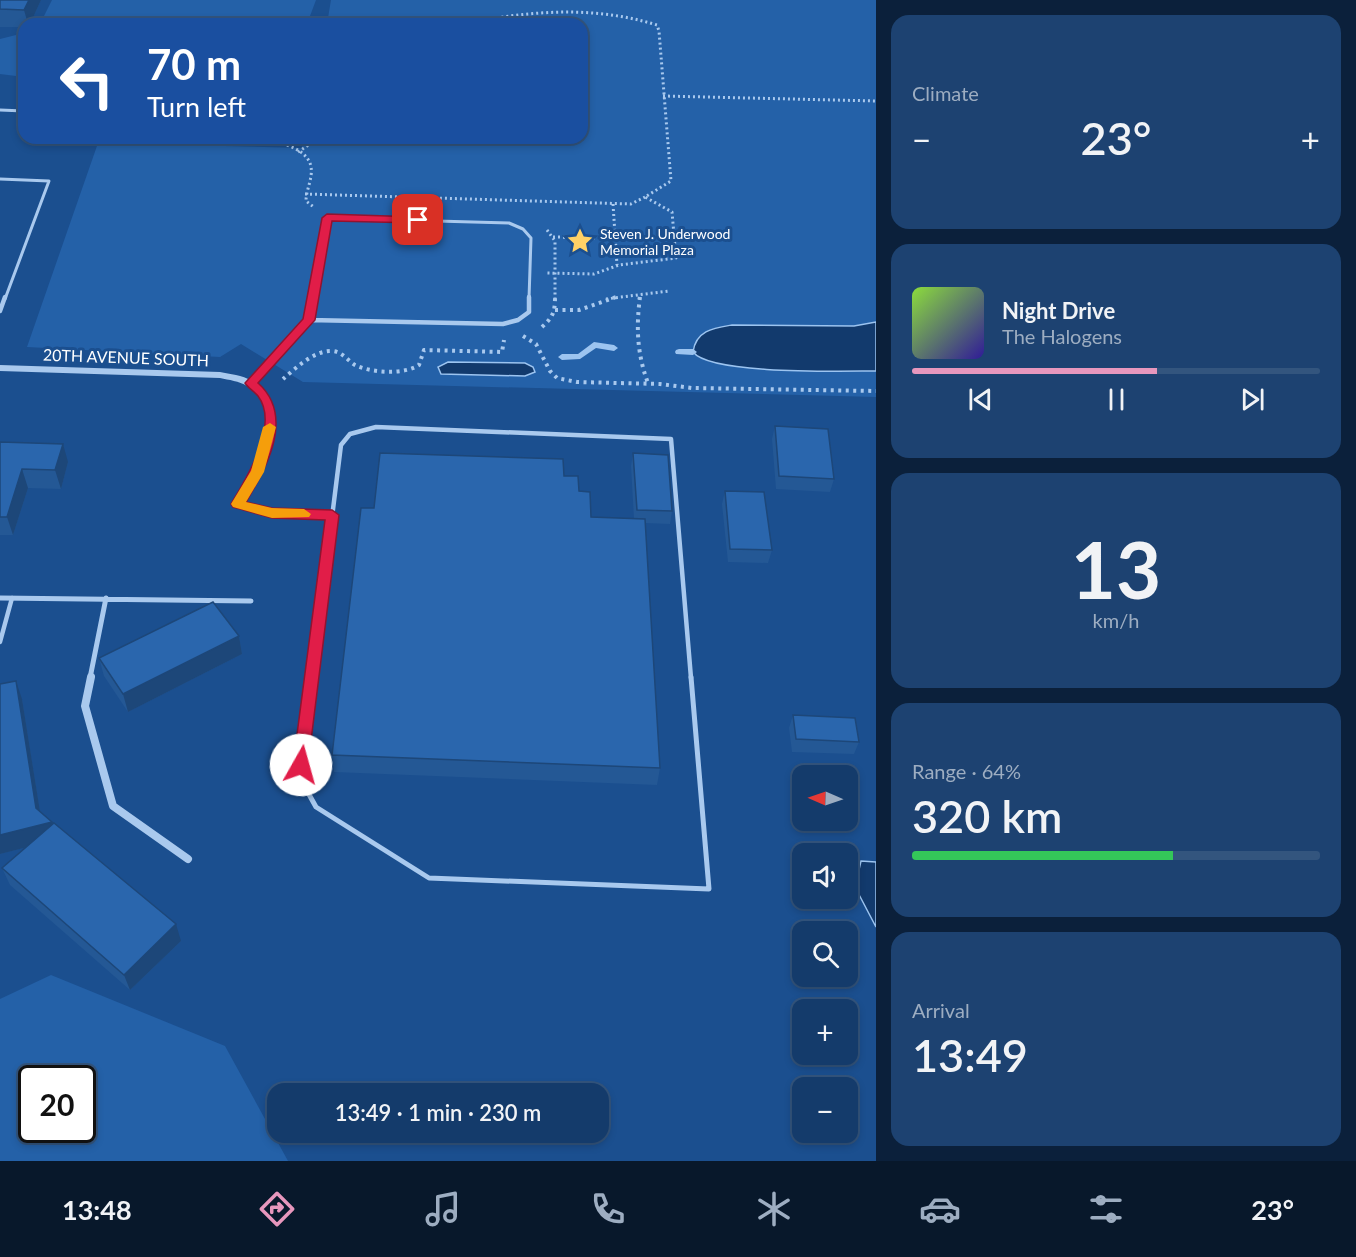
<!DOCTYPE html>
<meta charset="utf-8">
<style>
body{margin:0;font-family:Lato,sans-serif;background:#1d4271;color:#f1f3f6;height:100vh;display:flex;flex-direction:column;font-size:22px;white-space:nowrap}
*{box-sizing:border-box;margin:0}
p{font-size:20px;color:#9dadc1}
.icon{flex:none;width:33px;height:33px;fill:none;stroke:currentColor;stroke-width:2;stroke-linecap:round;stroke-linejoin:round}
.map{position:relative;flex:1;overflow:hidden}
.panel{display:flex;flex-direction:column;gap:15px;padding:15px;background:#0b203b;width:480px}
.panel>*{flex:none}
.banner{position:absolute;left:18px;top:18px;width:570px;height:126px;border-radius:18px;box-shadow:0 3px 9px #0003,0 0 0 2px #33557e;background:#1a4fa0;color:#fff;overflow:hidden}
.needle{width:39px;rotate:272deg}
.buttons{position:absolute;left:792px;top:765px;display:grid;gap:12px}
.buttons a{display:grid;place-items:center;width:66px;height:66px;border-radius:12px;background:#143b6b;box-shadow:0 3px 9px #0003,0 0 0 2px #33557e;font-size:30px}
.speed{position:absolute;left:18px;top:1065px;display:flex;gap:12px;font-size:30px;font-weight:700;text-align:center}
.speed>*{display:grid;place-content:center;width:78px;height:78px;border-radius:50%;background:#143b6b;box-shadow:0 3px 9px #0003,0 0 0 2px #33557e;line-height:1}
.speed .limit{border:3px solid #111;border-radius:9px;background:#fff;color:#111}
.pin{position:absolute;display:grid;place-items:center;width:51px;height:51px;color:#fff;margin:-26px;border-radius:12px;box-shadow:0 3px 9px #0006}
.me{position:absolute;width:66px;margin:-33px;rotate:7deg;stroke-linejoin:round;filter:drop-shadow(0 0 4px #0008)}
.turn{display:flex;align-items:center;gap:21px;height:126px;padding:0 30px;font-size:27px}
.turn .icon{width:78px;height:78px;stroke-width:2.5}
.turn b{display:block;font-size:42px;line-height:51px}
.big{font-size:45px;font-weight:600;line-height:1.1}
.panel .widget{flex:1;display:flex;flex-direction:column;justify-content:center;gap:9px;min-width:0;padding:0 21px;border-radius:18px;background:#1d4271}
.panel .dial{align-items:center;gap:0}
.dial b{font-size:78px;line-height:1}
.song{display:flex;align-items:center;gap:18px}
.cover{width:72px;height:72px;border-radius:9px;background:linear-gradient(135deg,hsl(90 70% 55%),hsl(250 70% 35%))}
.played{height:6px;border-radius:3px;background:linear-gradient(90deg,#e797bd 60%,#33557e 60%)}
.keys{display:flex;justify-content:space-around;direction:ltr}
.heat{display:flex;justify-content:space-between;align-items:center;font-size:33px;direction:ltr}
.charge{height:9px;border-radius:4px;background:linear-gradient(90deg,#34c759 64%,#33557e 0)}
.trip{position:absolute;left:267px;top:1083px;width:342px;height:60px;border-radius:18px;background:#143b6b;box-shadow:0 3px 9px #0003,0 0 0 2px #33557e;font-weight:600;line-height:60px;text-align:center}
.tab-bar{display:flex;height:96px;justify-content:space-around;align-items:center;background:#08182b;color:#9dadc1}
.tab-bar .icon{width:42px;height:42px}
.tab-bar .active{color:#e797bd}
.tab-bar b{font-size:27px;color:#f1f3f6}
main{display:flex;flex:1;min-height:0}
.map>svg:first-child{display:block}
</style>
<main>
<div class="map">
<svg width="876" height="1161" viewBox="0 0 876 1161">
<rect width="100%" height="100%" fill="#1b4f8f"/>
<path fill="#2461a8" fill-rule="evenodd" d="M52,0H316L310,16L270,24H260L240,17L172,21L163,24H40Z
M331,0H876V397L303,382L241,344L220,357L27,347L98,143L302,148L304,138H582V24H327Z
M24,33V77L0,74V39Z
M51,975L225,1046L288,1161H0V999ZM32,1078H82V1130H32Z"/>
<path fill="#123a6d" stroke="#9cc4f0" stroke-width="1.5" d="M876,322V371C843,371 711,375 693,352C696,330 714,328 732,325L854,326Z
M448,362L525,363L533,367L535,372L525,376L441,374L438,367Z
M861,861L876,862V927L855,887Z"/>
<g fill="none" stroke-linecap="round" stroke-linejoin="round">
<path fill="#9cc4f0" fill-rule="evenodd" d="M594,342L614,345L618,348L614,351L596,348L580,359L562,360L558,357L562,354H578Z
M679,349H693L697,352L693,355L676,354L675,352L676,350Z"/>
<path stroke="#a9c9ee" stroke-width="3" stroke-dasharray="2 3" stroke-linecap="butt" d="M462,24C528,11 592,5 657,25L659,31L671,181L645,197L672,212L676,258L619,265L594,274L545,273
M663,96L876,101
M263,138C278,142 308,148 311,167C313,178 306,190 306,201L315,208
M298,152L319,138
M305,194L631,204L645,197
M613,204L617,265
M547,230L555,241V299
M553,237L615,238
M606,299L669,291
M639,299L640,294"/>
<path stroke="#a9c9ee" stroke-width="4" stroke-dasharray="3 4.5" stroke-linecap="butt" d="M640,297C636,327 637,354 648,383
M555,310H579L616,297
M542,327C553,317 555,312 555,297
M523,336L536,344L550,371L557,378L577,382L660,384L692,388L876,391
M283,379C296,368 313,351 331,351C342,351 347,360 355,365C371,373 404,375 419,365L424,350L502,352L504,340"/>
<path stroke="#a9c9ee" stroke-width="3" d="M0,110L24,111
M0,179L49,181L5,299
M313,299L327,218L509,223L523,229L531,238L529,299"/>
<path stroke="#a9c9ee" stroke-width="4.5" d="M0,311L5,297
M309,320L503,324L518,320L529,312V297
M309,320L313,297
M251,383L309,320
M238,504L272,513L332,515
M0,642L12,598
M312,678L341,445L350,434L376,427L671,439L691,678"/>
<path stroke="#a9c9ee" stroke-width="5" d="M312,677L301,765L306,789L316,807L429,878L709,889L691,677"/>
<path stroke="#a9c9ee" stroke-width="5" d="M0,598L251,601
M90,678L106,598"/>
<path stroke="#a9c9ee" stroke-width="8" d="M91,677L85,706L113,806L188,859"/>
<path fill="#a9c9ee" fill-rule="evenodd" d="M0,365L220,372C230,374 242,375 252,381C300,407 261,474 242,507L238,508L233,504C251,474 288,412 247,386C239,381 229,380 220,378L0,371Z"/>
</g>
<path fill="#245895" d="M0,0H41L30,24H24V27H0Z
M775,426L834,479L830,492L776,489L772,439Z
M0,442L68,462L61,489L28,488L13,535H0Z
M633,453L672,511L670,524L645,523L660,768L657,785L334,772L332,755L374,508L564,476L579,491L591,517L634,519L631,466Z
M725,491L772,550L768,563L728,562L722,504Z
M239,636L242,654L128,712L104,676L99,658Z
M22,699L40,812L181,941L130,990L10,885L2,868L27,847L0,854Z
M793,715L859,742L854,754L792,752L789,728Z"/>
<path fill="#1d4779" d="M29,0H41L30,24H28L24,10Z
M63,444L68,462L61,489L55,470Z
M22,469L28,488L13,535L7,517Z
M239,636L242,654L128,712L123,694Z
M16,681L22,699L42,824L52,822L59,839L0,854V835L36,808Z
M176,924L181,941L130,990L124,975Z"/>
<path fill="#2a66ad" stroke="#1d4779" stroke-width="1.5" d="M0,0H29L24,10L0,9Z
M775,426L828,429L834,479L779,476Z
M0,442L63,444L55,470L22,469L7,517H0Z
M380,453L563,459L564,476H578L579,491L590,492L591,517L645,519L660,768L332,755L361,508H374Z
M633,453L668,455L672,511L637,510Z
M725,491L764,492L772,550L730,549Z
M213,602L239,636L123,694L99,658Z
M16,681L36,808L52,822L0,835V684Z
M793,715L855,718L859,742L796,739Z
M54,823L176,924L124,975L2,868Z"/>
<path fill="#e11d48" stroke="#92132f" stroke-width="1.5" d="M327,214L418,217L423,220L418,223L332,221L315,320L258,383C295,416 267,467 246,502L272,508L332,510L339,515L308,765L306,769L301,771L296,769L293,765L325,520L272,518L233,507L231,504C246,479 280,425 258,396C254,391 248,388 245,383L303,319L322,218Z"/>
<path fill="#f59e0b" d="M270,423L276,427L264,472L246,502L272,508L304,509L311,514L309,517L272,518L233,507L231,504L251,471L263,427Z"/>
<defs>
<g id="sight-bare" transform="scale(2.07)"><path d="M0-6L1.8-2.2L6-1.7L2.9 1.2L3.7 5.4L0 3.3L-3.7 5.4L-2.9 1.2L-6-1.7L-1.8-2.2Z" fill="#ffd166" stroke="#1b4f8f" stroke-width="2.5" paint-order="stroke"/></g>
</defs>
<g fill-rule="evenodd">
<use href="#sight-bare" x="580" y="241"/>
</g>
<g text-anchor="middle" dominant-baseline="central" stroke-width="6" stroke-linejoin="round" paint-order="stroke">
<g font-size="14" fill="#fff" stroke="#1b4f8f" text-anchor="start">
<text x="600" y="233">Steven J. Underwood<tspan x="600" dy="16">Memorial Plaza</tspan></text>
</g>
<g font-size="16" fill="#fff" stroke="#1b4f8f">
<text transform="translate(126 357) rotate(2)">20TH AVENUE SOUTH</text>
</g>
</g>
</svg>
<div class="buttons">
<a><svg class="needle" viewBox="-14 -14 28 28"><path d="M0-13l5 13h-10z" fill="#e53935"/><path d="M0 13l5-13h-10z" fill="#9dadc1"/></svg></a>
<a><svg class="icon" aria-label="sound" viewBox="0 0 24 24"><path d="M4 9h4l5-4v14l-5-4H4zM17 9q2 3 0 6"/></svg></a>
<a><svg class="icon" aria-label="search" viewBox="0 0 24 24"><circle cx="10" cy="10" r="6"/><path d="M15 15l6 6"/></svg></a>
<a>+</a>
<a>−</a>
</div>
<div class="speed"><div class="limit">20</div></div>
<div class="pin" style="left:418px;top:220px;background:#d93025"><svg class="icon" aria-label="arrive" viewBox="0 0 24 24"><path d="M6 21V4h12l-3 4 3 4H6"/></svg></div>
<svg class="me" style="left:301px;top:765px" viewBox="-20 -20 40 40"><circle r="19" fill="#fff"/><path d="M0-13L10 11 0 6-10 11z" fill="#e11d48"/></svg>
<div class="trip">13:49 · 1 min · 230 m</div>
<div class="banner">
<div class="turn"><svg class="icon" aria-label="left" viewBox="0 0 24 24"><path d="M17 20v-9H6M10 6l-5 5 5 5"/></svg><div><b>70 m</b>Turn left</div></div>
</div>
</div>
<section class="panel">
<div class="widget"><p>Climate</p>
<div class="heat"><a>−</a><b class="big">23°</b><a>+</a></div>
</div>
<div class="widget">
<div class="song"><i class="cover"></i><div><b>Night Drive</b><p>The Halogens</p></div></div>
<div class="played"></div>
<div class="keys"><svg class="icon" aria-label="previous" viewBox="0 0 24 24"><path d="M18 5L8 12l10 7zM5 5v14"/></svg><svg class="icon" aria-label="pause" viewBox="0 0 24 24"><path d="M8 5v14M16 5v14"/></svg><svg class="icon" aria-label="next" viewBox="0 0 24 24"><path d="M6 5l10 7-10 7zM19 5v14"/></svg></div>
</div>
<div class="widget dial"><b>13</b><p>km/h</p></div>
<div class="widget"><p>Range · 64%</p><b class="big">320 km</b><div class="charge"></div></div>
<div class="widget"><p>Arrival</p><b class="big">13:49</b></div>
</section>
</main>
<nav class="tab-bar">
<b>13:48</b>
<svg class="icon active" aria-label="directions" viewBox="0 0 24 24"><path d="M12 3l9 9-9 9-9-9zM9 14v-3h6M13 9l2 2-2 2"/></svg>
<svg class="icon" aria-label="music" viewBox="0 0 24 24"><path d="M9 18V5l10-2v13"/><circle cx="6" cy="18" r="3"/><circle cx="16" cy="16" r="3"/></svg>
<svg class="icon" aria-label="phone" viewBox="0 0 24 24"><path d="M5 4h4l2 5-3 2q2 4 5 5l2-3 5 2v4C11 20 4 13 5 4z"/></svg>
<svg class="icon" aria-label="climate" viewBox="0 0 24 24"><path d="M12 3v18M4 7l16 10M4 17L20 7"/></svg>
<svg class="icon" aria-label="car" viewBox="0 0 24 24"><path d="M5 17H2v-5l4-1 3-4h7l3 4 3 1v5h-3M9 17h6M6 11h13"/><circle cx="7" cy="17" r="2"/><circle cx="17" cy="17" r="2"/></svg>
<svg class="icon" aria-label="filters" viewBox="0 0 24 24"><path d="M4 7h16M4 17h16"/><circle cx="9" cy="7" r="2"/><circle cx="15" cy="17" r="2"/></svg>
<b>23°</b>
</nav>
